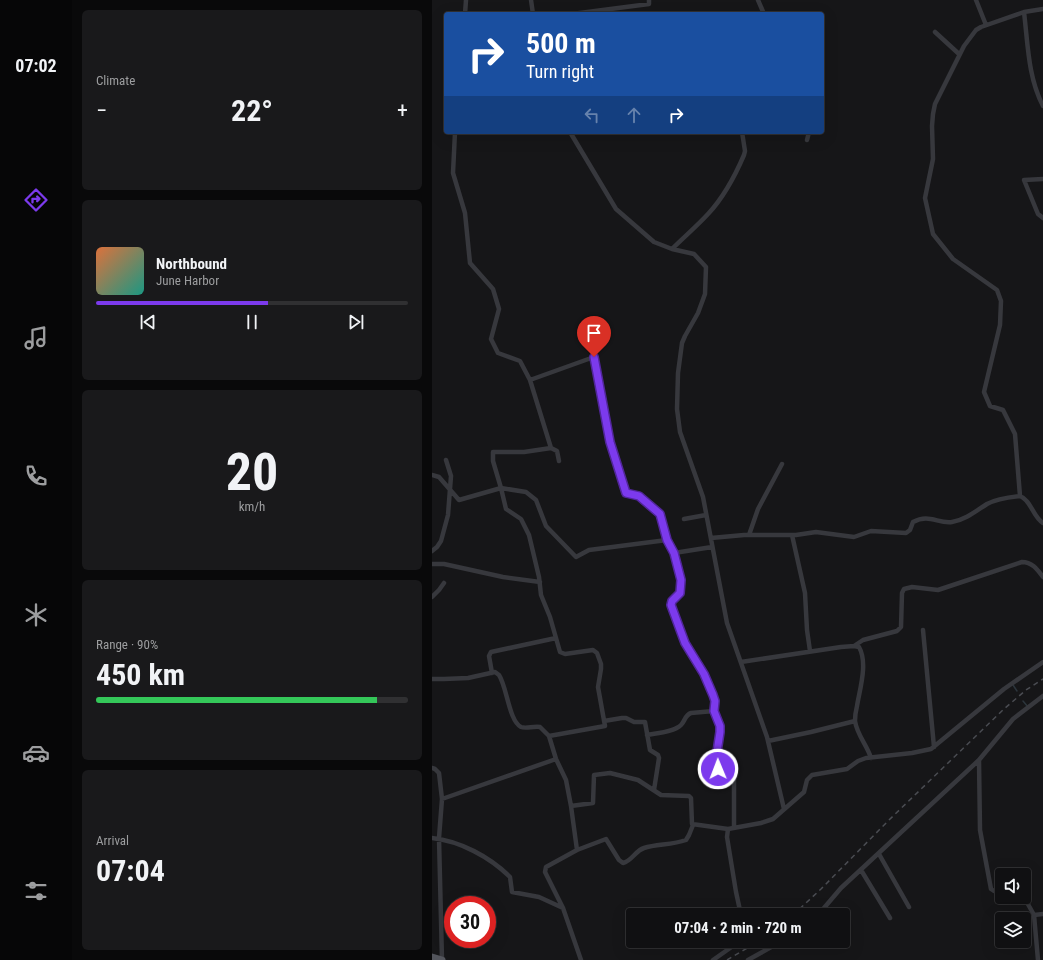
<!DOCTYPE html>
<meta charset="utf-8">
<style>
body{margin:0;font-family:"Roboto Condensed",sans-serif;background:#19191b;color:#f1f3f6;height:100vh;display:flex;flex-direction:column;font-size:15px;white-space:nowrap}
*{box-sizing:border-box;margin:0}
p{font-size:13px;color:#9c9d9f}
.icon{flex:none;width:22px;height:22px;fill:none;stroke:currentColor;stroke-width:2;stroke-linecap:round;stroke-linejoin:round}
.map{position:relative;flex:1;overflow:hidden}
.drawer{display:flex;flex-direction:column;gap:10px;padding:10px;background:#09090a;width:360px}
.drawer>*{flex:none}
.banner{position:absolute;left:12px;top:12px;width:380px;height:122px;border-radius:4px;box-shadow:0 4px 16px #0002,0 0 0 1px #303032;background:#1a4fa0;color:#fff;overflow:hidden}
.fabs{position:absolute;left:563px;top:868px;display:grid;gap:8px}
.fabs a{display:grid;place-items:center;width:36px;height:36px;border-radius:4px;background:#101012;box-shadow:0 4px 16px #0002,0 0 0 1px #303032;font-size:20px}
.speed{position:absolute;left:12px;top:896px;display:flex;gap:8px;font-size:20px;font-weight:700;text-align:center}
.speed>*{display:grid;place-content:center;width:52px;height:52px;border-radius:50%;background:#101012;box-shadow:0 4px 16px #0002,0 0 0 1px #303032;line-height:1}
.speed .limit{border:6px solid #d22;background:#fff;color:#111}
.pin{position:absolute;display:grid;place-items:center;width:34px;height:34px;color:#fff;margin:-41px -17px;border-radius:50% 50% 50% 0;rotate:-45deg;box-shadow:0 0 4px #0007}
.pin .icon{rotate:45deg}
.me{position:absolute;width:44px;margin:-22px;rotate:359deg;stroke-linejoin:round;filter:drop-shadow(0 0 3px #0008)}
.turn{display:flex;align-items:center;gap:14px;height:84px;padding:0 16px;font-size:18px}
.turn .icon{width:52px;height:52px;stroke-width:2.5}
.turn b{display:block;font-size:28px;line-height:34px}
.lanes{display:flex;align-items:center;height:38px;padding:0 16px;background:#0003;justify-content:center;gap:20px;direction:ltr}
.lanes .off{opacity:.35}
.big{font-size:30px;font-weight:700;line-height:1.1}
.drawer .card{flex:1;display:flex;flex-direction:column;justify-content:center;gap:6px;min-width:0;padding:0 14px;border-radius:6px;background:#19191b}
.drawer .dial{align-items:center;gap:0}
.dial b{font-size:52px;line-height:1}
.song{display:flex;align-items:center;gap:12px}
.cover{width:48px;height:48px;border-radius:6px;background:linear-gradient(135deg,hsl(20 70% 55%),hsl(170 70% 35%))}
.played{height:4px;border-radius:2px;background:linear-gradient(90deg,#7c3aed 55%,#303032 55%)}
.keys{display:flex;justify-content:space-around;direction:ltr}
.heat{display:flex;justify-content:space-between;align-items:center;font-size:22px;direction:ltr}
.charge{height:6px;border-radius:3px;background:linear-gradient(90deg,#34c759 90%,#303032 0)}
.trip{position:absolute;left:194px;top:908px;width:224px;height:40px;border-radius:4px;background:#101012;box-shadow:0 4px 16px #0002,0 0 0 1px #303032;font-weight:700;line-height:40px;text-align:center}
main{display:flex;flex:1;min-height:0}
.tab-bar{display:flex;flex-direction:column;width:72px;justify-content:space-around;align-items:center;background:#060607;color:#9c9d9f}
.tab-bar .icon{width:28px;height:28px}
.tab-bar .on{color:#7c3aed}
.tab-bar b{font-size:18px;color:#f1f3f6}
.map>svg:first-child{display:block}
</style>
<main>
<nav class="tab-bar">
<b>07:02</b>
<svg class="icon on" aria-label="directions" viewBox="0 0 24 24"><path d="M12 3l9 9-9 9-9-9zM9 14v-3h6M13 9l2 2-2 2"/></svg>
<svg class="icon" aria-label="music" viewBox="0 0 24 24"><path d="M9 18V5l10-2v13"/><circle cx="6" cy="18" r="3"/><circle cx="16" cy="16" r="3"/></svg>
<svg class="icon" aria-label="phone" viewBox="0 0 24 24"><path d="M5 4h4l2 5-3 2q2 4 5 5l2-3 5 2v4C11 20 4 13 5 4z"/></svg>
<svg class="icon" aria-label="climate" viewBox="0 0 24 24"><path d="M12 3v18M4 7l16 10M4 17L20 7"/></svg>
<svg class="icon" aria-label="car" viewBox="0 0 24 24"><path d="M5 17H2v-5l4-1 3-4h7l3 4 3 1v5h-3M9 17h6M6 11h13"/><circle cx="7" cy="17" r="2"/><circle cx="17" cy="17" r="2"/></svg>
<svg class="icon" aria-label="filters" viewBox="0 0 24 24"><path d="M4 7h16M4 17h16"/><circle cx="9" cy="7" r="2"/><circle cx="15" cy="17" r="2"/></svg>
</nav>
<section class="drawer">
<div class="card"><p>Climate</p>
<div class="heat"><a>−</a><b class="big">22°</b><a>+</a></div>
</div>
<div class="card">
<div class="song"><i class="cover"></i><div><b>Northbound</b><p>June Harbor</p></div></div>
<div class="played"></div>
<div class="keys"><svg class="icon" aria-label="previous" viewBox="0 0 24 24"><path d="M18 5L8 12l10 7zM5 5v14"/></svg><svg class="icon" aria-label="pause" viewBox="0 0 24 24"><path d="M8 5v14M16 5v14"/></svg><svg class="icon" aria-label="next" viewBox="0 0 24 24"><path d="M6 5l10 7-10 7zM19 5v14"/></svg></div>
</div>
<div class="card dial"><b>20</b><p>km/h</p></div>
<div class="card"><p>Range · 90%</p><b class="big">450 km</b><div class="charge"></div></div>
<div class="card"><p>Arrival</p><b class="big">07:04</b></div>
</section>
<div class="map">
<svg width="611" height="960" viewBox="0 0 611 960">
<rect width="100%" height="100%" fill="#161618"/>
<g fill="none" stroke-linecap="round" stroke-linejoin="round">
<path stroke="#2c353c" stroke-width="1.5" d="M581,685L585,691
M591,701L596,707"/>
<path stroke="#37383d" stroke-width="4.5" d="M99,0L101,14
M326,0L332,14
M544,0L554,25
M592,12C596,45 596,77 611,106
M33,14L34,0
M140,14L217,4V0
M503,32L527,54
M23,132L21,173L33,213L38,263L61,289L67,309L59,339L66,353L88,361L98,380
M138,132L184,209L222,242L240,249L262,254L274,267L273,294L266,313L253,336L250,343L246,373L245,409L248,432L271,497L295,623L335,737L352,809
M375,140L377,132
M611,179L592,180L606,214L611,218
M240,249C252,237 265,226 276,214C292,197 303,176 312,155L313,151L310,132
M119,448L98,380L162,357L178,442L194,493L207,496L228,514L235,540
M127,461L125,451L119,448L92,452H61V461L69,488L94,492L104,500L114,526L144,557L157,550L235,540L242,553
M0,475L7,477L27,500L69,488L74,509L89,519L97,535L107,577L109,595L118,617L128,652L133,654L161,650L165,653L169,664V669L166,687L173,726L117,736
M588,496L583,434L571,410L558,406L552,392L568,325L569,301L565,290L521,259L501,234L493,198L501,159L500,126L501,114L503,104L532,46L544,30L549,27L592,12L611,9
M252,519L274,515
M317,535L326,509L350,464
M360,535L373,593L375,630L378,651
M279,538L312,535H364L384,532L422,537L439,531L474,533L478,530L481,522C497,513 506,524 520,522C533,520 544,511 555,504C564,499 578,497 588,496C599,500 601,517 611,523
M280,547L242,553C245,565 252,579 248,592C246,597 240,599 239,605L253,643L272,674L283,701L282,711L288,728L285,757L286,770L298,772L302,776V827
M0,551L5,547L9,541L16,515L19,476L14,460
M0,564H12L71,577L108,582
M0,597L7,590L12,583
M491,630L502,747
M422,646L431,640L465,631L469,627L470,593L472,589L480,587L506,590L590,562C600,562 605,569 611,577
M309,662L409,647L422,646L427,647C436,663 428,688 425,706C424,710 423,716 423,721C425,735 435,745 439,758
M60,673L57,656L59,652L124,638
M0,679H12L36,678L63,672L67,675C75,687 77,721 89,727C94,729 101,726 108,727L117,736L124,759L134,780L139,806L145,850
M172,721L190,718H194L202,722H213L218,750L226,755L227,758L222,790
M215,735C225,733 242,732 249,725C253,721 253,715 259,713L282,711
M336,741L379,732L423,721
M547,760L548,830L559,889L562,891L570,892
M0,768L3,769L7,773L10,799L7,838L10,960
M10,799L124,759
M139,806L161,803L162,775L178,773L206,780L229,795L257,796L259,798L260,824L296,829
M0,838C28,841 58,857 78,877L80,892L107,897L131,908
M447,854L477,907
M429,870L458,918
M592,897L602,915L606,960
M309,915L304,892L295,837L296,829L329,823L341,819L372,792L375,780L380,775L415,769L426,761L434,758L480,753L499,749L572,689L611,662
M386,915L409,888L547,760L581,719L611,696
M602,915L611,914
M149,960L131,908L113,872L114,867L145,850L174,839L187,860L191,863C200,861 203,851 212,848C225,844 240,845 254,840L257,835L261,825
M281,960L308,941
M316,960L350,941"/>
<path stroke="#53555c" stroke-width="7" d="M0,957L10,960"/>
<path stroke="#4a4c52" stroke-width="1.5" stroke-dasharray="5 4" stroke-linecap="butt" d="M361,915L389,889L457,820L572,709L594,690L611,679
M295,960L327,941"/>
</g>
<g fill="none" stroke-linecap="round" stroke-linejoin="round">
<g stroke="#51269a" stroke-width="10">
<path id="route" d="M162,357L178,442L194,493L207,496L228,514L235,540L242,553L249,580L248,593L240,601L239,605L253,643L272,674L281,695L283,701L282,711L288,726V732L285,752L286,769"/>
</g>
<use href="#route" stroke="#7c3aed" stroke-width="7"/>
</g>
</svg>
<div class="fabs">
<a><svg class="icon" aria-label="sound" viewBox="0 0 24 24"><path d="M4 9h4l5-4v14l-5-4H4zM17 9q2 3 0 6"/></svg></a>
<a><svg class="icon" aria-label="layers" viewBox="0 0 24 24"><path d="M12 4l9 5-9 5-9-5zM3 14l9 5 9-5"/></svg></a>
</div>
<div class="speed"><div class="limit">30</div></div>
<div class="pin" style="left:162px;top:357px;background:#d93025"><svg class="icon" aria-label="arrive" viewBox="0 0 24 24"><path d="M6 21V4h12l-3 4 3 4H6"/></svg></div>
<svg class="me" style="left:286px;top:769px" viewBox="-20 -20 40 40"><circle r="17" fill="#7c3aed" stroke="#fff" stroke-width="3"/><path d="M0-11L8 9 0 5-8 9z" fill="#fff"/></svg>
<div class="trip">07:04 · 2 min · 720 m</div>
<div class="banner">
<div class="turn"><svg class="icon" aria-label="right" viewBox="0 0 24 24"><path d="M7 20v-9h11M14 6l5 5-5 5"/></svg><div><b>500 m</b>Turn right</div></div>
<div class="lanes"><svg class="icon off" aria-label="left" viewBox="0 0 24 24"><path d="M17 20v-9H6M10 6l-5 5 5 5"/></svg><svg class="icon off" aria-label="ahead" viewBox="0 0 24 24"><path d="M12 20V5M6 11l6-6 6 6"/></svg><svg class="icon" aria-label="right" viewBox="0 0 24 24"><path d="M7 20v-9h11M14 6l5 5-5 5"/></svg></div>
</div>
</div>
</main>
